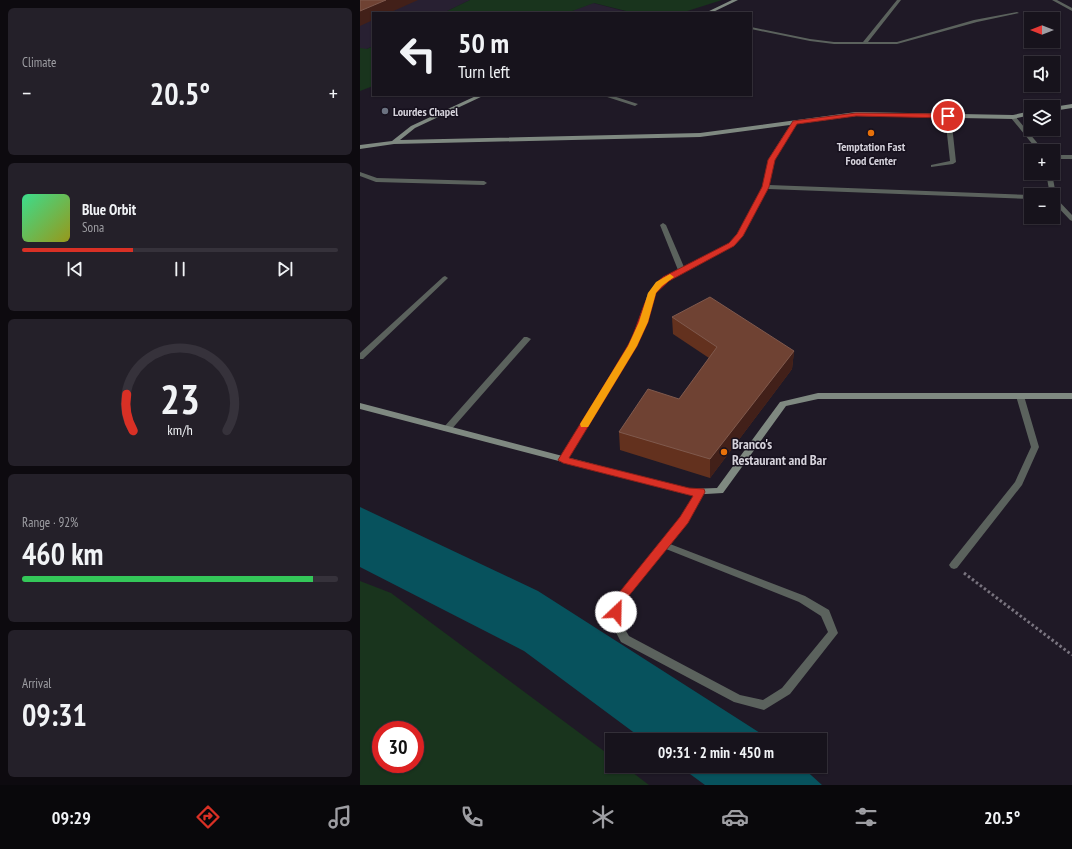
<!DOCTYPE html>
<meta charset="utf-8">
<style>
body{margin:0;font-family:"PT Sans Narrow",sans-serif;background:#242029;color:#f1f3f6;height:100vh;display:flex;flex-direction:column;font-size:15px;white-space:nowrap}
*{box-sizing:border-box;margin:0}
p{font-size:13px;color:#9e9ea3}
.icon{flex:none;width:22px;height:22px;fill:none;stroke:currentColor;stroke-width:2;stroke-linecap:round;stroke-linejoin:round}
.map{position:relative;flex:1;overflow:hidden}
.drawer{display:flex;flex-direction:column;gap:8px;padding:8px;background:#0d0a0f;width:360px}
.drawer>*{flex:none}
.top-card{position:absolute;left:12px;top:12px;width:380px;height:84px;border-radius:0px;box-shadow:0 1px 3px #0004,0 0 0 1px #36323b;background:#17131c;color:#f1f3f6;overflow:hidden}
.needle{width:26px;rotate:270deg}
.controls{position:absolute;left:664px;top:12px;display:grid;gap:8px}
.controls a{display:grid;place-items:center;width:36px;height:36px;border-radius:0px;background:#17131c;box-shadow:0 1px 3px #0004,0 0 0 1px #36323b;font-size:20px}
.speed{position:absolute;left:12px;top:721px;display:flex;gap:8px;font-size:20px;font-weight:700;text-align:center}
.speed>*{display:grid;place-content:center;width:52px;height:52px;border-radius:50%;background:#17131c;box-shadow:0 1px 3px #0004,0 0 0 1px #36323b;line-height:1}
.speed .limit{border:6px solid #d22;background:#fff;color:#111}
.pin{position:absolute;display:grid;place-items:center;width:34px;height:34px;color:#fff;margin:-17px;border:2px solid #fff;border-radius:50%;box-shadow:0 1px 4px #0007}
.me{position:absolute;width:44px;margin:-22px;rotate:24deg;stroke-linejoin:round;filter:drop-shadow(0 0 3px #0008)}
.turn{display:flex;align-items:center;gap:14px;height:84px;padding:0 20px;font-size:18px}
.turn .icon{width:52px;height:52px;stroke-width:2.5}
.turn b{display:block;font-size:28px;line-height:34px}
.big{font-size:30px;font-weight:600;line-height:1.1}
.drawer .card{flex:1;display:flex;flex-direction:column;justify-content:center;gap:6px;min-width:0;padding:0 14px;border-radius:6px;background:#242029}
.drawer .dial{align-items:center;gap:0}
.dial svg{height:104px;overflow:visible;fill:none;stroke:#36323b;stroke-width:7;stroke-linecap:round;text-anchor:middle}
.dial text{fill:#f1f3f6;stroke:none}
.song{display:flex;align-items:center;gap:12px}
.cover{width:48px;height:48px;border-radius:6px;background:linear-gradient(135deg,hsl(150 70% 55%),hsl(60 70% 35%))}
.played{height:4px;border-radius:2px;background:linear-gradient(90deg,#d93025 35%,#36323b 35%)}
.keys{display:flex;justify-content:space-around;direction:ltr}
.heat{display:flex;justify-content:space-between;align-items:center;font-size:22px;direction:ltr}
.charge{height:6px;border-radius:3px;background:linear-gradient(90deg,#34c759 92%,#36323b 0)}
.trip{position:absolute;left:245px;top:733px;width:222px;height:40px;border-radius:0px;background:#17131c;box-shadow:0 1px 3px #0004,0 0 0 1px #36323b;font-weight:600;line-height:40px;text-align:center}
.tabs{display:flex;height:64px;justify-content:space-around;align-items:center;background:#09080b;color:#9e9ea3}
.tabs .icon{width:28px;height:28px}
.tabs .current{color:#d93025}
.tabs b{font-size:18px;color:#f1f3f6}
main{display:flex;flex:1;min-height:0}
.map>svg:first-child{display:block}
</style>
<main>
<section class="drawer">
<div class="card"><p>Climate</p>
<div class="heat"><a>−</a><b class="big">20.5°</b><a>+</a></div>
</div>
<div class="card">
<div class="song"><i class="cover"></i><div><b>Blue Orbit</b><p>Sona</p></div></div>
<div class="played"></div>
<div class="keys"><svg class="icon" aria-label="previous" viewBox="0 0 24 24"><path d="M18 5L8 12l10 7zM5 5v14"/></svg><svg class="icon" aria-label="pause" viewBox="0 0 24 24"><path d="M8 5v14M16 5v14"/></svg><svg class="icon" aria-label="next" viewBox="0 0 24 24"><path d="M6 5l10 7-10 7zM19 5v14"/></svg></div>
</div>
<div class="card dial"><svg viewBox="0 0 100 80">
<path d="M14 69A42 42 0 1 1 86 69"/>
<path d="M14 69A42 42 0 0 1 9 41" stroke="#d93025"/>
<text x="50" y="56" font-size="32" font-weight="700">23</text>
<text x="50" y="72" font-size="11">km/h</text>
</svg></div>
<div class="card"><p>Range · 92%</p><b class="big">460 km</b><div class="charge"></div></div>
<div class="card"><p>Arrival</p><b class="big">09:31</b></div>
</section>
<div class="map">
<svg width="712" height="785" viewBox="0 0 712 785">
<rect width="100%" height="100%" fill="#1f1926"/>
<path fill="#282032" d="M0,0H110L83,13H13V46L2,51H0Z
M233,3L271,13H206Z"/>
<path fill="#19341d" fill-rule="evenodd" d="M110,0H362L321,13H274L234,3L207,13H83Z
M13,46V86L0,91V48L7,49Z
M0,581L31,593L252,757V766H264L289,785H0ZM21,730H55V764H21Z"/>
<path fill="#07525d" d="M0,507L178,591L411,740H284L164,651L0,567Z
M319,766H441L462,785H345Z"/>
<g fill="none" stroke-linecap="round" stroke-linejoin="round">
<path stroke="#79747f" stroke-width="3" stroke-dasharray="2.5 2.5" stroke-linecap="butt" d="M604,573L712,655"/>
<path fill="#5b625d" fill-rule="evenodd" d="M588,114L591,116L596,162L593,164L571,167V165L590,161L585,116Z
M660,393L664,396L679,447L662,485L597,568L594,569L591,568L589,565L591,562L655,482L671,447L656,396Z"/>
<path fill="#5b625d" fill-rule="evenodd" d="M537,0H541L508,42H537L614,20L657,12L659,13L617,22L537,44H474L450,41L391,29V27L450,39L474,42H503Z
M692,0H697L712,8V11Z
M241,95H250L278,104L275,106Z
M651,116H655L684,151H678L651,118Z
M435,120L438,122L414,160L409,185L671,195V199L408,189L383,235L374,246L308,280L295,294L287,322L276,346L206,462H200L199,460L268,346L279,322L288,293L304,278L318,270L300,225L303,223L306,225L324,267L370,244L377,234L403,187L408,160L432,122Z
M693,155H712V159H693Z
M0,172L17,178L124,181L127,183L124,185L16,182L0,176Z
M686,173H692L696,195L694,196L712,215V221L710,220L693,202V195H690Z
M85,276L88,278L87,279L3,359H0V353L83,277Z
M164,337H167L171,339L90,431H84L83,429L84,427Z
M340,489L343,490L344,492L327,522L310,544L445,596L469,610L478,633L430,694L404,710L374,702L261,642L250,621L255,599L321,518L337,490ZM306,549L439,602L461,616L468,632L422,688L403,700L380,695L269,636L260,621L263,603Z"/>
<path fill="#7f8981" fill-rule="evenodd" d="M372,0H378L351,13H345Z
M118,95H125L55,128L40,140L340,133L496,112L653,115L671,111V115L653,119L496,116L340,137L34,144L0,149V145L32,141L51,126Z
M712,104V108L693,111V107Z
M458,393H712V399H458L426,406L363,493L329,495L0,409V403L329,489L357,488L420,402Z"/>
</g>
<path fill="#63311e" d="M312,317L434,351L432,369L350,478L260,450L259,432L319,399L349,358L313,334Z"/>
<path fill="#422019" d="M26,0H58L29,13H13V20L0,26V11Z
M434,351L432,369L350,478V459Z"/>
<path fill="#6f4233" stroke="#7f594d" d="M0,0H26L0,11Z
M350,297L434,351L350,459L259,432L288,389L319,399L357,347L312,317Z"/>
<path fill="#d93025" stroke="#8d1f18" d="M496,113L588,114L591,116L588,118L496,116L437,124L415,160L409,187L383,236L374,246L309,281L296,293L288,322L277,346L209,458L329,488L344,489L345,492L328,523L263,603L261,615L256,616L252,615L251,612L254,599L320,517L333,496L203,463L198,460C221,422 245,385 267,347C280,325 283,292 303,277L369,243L377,234L402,187L408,160L433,121Z"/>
<path fill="#f59e0b" d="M310,274L314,277L302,286L296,293L288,322L277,346L228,427H221L220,424L268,346L279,322L288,293L296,282Z"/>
<circle fill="#6b7280" stroke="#16101d" stroke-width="1.5" cx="25" cy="111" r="4"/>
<g fill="#e8710a" stroke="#16101d" stroke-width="1.5">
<circle cx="511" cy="133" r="4"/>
<circle cx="364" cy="452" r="4"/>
</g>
<g text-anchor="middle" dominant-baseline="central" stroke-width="3" stroke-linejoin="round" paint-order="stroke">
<g font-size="12" font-weight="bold" fill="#d5d2db" stroke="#16101d" text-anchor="start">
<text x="33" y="111">Lourdes Chapel</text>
<text x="511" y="146" text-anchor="middle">Temptation Fast<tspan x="511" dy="14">Food Center</tspan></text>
</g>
<g font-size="14" font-weight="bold" fill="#d5d2db" stroke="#16101d" text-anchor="start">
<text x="372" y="444">Branco's<tspan x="372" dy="16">Restaurant and Bar</tspan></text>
</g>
</g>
</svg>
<div class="controls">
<a><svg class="needle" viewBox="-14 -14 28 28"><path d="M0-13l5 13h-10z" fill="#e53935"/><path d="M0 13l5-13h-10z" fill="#9e9ea3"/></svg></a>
<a><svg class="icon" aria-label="sound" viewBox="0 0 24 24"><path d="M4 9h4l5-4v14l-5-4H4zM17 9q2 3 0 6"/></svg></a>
<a><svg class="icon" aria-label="layers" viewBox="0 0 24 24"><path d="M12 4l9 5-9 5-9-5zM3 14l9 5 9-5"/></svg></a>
<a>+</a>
<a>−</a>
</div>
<div class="speed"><div class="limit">30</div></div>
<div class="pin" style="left:588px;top:116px;background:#d93025"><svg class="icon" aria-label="arrive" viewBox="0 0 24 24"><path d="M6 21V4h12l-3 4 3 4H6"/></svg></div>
<svg class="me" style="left:256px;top:612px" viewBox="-20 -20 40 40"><circle r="19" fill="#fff"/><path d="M0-13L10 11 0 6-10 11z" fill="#d93025"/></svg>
<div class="trip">09:31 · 2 min · 450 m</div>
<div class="top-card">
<div class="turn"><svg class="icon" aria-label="left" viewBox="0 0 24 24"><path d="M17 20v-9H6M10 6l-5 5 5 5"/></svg><div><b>50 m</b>Turn left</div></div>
</div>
</div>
</main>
<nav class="tabs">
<b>09:29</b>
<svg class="icon current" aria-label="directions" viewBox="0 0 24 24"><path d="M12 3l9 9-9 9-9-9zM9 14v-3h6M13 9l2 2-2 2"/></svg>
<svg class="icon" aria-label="music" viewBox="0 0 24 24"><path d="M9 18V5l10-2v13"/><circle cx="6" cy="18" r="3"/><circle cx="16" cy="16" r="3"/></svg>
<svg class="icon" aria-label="phone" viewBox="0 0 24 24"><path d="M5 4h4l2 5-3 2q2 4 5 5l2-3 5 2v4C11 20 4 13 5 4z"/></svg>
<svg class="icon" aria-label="climate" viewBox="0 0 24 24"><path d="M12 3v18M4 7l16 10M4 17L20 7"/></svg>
<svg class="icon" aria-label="car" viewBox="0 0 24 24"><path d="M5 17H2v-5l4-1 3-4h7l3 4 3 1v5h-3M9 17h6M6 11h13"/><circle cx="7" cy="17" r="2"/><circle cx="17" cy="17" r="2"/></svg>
<svg class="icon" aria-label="filters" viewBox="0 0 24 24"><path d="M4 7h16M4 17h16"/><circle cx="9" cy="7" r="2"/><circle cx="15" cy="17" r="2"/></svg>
<b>20.5°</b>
</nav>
